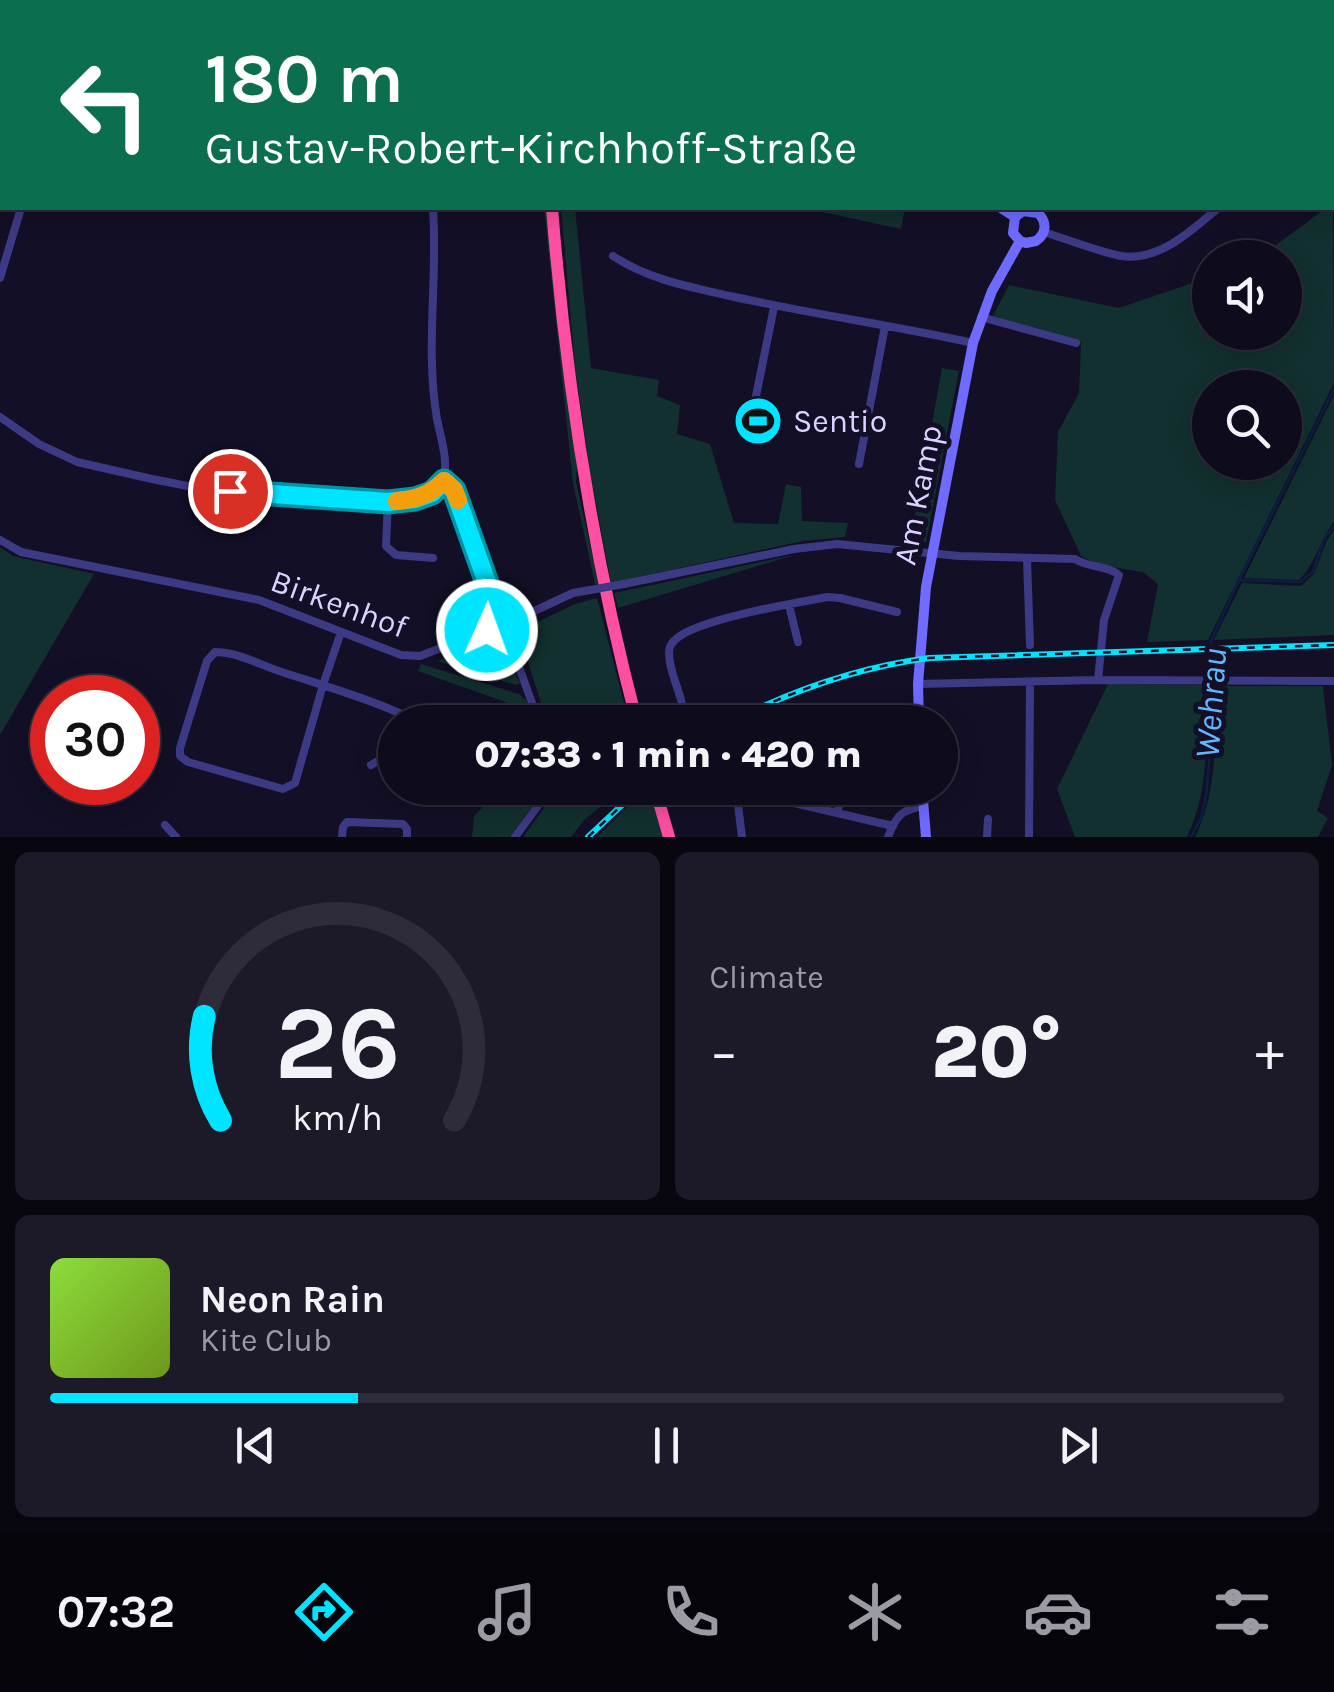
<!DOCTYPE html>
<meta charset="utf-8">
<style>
body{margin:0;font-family:Karla,sans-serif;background:#1c1929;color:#f1f3f6;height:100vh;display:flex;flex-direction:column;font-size:38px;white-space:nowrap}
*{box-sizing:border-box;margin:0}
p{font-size:32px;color:#9b9ba3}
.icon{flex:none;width:55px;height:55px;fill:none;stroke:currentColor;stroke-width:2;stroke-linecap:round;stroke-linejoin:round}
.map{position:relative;height:837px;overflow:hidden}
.sheet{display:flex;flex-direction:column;gap:15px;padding:15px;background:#08060f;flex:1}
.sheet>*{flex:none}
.hud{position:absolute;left:0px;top:0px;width:1335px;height:210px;box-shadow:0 5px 25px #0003,0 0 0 2px #2e2b3b;background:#0b6e4f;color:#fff;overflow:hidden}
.controls{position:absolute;left:1192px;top:240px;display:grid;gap:20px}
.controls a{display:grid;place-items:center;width:110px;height:110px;border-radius:50%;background:#0e0b1c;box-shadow:0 5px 25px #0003,0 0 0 2px #2e2b3b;font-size:50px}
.speed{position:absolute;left:30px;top:675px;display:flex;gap:20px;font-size:50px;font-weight:700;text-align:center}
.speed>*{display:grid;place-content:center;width:130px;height:130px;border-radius:50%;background:#0e0b1c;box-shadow:0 5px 25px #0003,0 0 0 2px #2e2b3b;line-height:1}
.speed .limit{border:15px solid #d22;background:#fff;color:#111}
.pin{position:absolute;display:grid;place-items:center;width:85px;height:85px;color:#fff;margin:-42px;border:5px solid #fff;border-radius:50%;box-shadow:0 2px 10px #0007}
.me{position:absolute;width:110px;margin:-55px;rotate:2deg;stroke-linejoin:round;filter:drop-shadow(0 0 8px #0008)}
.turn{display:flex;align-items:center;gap:35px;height:210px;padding:0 40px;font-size:45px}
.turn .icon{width:130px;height:130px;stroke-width:2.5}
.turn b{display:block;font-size:70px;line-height:85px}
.big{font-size:75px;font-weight:800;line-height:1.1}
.sheet .card{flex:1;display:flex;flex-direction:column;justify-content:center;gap:15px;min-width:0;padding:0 35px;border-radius:15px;background:#1c1929}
.sheet .dial{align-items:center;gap:0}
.dial svg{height:260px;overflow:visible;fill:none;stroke:#2e2b3b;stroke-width:7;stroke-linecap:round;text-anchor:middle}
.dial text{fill:#f1f3f6;stroke:none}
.song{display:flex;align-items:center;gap:30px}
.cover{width:120px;height:120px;border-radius:15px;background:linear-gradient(135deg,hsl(90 70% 55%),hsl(80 70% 35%))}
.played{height:10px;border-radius:5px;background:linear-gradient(90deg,#00e5ff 25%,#2e2b3b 25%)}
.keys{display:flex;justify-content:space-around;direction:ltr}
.heat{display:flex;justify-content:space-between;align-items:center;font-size:55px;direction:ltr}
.sheet .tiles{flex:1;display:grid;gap:15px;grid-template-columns:1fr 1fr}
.card:last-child{grid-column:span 2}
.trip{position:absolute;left:378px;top:705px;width:580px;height:100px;border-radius:50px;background:#0e0b1c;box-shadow:0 5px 25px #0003,0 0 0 2px #2e2b3b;font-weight:800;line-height:100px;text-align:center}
.dock{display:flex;height:160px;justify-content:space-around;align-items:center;background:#06040b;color:#9b9ba3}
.dock .icon{width:70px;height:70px}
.dock .selected{color:#00e5ff}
.dock b{font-size:45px;color:#f1f3f6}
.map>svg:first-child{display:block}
</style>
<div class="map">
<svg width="1334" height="837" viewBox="0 0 1334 837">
<rect width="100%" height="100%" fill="#130f26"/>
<path fill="#12302f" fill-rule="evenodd" d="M1333,202L1334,383L1208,640L1147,642L1158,584L1143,572L1100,565L1081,556L1055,500L1058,432L1079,393L1081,343L993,316L1009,285L1119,308L1210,277V332H1285V258L1260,257L1326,208H1332ZM1210,388H1285V462H1210Z
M544,208H548L577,468L576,482L599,584H595L573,483Z
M561,208H575L591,368L659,380L657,396L680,405L677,434L710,444L734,523L778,524L786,484L801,487L802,521L848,523L845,537L803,541L611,583L590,471L575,367Z
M804,208H905L901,229Z
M942,368L959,371L926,542L910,545Z
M1334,395V522C1319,541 1316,564 1299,580L1244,578Z
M1334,530V635L1214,640L1242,583L1301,586L1314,574L1327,540Z
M0,547L13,556L94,574L0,735Z
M794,555L618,608L614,593Z
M597,598L629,722H547L522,643L529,626L575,604Z
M484,644L505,655L520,683L516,685L437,661Z
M421,664L519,694L526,700L534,722H519L511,704L418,671Z
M1108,684L1206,685C1206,736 1210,790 1187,837H1075L1057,789Z
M1217,686H1323L1332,765L1317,811L1328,818L1318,837H1195C1218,791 1215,736 1217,686Z
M509,788H541L536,801L510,837H472L474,816L495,795Z
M562,788H624L585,819L571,837H523L555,793Z
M650,788L663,837H597L638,796Z"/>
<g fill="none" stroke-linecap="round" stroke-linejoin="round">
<path stroke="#0a1f44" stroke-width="2.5" d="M1239,580L1334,389
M1191,837L1201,818L1206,796L1211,740V641L1239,580L1300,582L1313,572L1324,539L1334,526"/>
<path stroke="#3d3a85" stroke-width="8" d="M416,0V2
M83,2L84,0
M1332,108L1334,107
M433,208C438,279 425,349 437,419C441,439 449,462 443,481
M1044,232C1069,240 1096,251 1121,256C1159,262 1192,230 1218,208
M613,256C647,279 690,287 730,296C810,314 892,325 973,343
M0,278L21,208
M981,317L1076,343
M761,410L756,396L774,307
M0,417L39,444L77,462L152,479L208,490L388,501C413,499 425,499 443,481
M859,464L885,326
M443,481L454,490L496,608
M388,501L386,546L396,555L433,558
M0,540L21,552L259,600L401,655L420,656L487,630
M1027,559L1030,645
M624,584L794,549L837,544L959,556L1075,559C1088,568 1107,565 1119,575L1104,620L1098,680
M789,605L798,642
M517,619L573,593L590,590
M487,630C483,614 495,603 511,610L517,619
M341,632L323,685L295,783L283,789L188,762L180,756V748L207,661L215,652C238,652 260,665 282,672C321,685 362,696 399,713C408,716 405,715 411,722
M508,637L539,722
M918,684L1098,680L1334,681
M683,722C686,698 669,677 669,653C669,647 671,643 676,639C698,619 795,603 828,597L840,598L897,612
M371,765L395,751
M729,788L893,826
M736,789L742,837
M837,813L843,788
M165,825L176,837
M342,837L343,827L347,822L403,824L407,829V837
M515,837L540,803L545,788
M888,837C896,816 901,810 923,806
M987,837L988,819
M1029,837L1030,683"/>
<path stroke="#6f6bff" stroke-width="10" d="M754,0L755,2
M1168,2L1170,0
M1001,208L1015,217
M1020,241L1013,233L1015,217L1023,211L1038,213
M1020,241L1026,243L1036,241C1047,233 1047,222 1038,213
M919,722L918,684L926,587L973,343L992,291L1020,241
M922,788L926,837"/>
<path stroke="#ff4fa3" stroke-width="12" d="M536,0V2
M558,2L559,0
M552,208C566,382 592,553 637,722
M655,788L669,837"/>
<g stroke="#00e5ff" stroke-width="6">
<path id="rail" d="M730,722C793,690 859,667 929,658L1334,645
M588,837L640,788"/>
</g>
<use href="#rail" stroke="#130f26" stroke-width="2.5" stroke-dasharray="8" stroke-linecap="butt"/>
<path stroke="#3d3a85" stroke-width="8" d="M590,590L624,584"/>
</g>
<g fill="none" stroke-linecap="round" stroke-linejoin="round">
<g stroke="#0095a6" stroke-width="25">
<path id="route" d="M230,491L388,502L415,499L432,493L444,481L454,490L496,608C487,613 484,619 487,630"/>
</g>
<use href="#route" stroke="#00e5ff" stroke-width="18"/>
<path stroke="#f59e0b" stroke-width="18" d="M397,501C417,499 429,495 444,481L454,490L458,500"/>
</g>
<defs>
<g id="stadium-disc" transform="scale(2.5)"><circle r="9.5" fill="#00e5ff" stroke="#130f26"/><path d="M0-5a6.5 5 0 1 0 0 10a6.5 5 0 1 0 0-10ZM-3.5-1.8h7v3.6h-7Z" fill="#111"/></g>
</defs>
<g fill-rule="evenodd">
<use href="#stadium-disc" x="758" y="421"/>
</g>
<g text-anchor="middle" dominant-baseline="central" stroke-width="10" stroke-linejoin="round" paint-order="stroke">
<g font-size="32" fill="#d9d4ff" stroke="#130f26" text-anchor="start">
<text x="793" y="421">Sentio</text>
</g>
<g font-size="32" fill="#d9d4ff" stroke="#130f26">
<text transform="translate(918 495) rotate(-79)">Am Kamp</text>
<text transform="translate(339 604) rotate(20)">Birkenhof</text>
</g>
<g font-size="35" font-style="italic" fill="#62b6ff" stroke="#130f26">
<text transform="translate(1211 703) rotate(-86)">Wehrau</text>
</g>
</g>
</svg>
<div class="controls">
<a><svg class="icon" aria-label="sound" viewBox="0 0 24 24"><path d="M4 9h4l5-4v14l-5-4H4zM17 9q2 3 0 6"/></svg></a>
<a><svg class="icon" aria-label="search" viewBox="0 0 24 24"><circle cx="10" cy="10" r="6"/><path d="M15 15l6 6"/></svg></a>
</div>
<div class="speed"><div class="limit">30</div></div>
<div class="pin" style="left:230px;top:491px;background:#d93025"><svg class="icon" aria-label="arrive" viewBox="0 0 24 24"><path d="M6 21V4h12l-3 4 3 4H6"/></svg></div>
<svg class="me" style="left:487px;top:630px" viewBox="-20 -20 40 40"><circle r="17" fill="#00e5ff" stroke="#fff" stroke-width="3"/><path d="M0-11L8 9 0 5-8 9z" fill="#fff"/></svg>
<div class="trip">07:33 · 1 min · 420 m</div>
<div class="hud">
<div class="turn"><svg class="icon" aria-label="left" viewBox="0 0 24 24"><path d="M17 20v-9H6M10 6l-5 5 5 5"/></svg><div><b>180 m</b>Gustav-Robert-Kirchhoff-Straße</div></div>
</div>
</div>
<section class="sheet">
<div class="tiles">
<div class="card dial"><svg viewBox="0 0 100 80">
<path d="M14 69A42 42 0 1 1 86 69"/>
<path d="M14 69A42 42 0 0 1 9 37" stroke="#00e5ff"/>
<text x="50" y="56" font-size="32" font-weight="700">26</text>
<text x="50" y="72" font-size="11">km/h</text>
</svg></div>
<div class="card"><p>Climate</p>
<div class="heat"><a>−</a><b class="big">20°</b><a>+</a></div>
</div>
<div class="card">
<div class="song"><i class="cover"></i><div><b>Neon Rain</b><p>Kite Club</p></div></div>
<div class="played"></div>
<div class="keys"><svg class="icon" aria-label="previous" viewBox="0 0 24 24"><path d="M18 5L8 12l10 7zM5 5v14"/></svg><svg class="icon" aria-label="pause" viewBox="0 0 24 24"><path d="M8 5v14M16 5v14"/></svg><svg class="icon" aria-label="next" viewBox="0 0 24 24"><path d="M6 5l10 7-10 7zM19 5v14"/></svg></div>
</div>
</div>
</section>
<nav class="dock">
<b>07:32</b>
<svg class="icon selected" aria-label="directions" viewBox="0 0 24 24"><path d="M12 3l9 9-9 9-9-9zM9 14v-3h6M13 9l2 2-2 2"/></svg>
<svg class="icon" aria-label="music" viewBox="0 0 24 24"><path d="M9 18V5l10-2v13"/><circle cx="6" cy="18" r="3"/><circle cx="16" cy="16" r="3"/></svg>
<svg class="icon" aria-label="phone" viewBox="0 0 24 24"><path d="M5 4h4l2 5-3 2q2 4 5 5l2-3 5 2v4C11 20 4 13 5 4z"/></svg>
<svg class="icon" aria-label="climate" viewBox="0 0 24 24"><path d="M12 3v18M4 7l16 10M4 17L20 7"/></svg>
<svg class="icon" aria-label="car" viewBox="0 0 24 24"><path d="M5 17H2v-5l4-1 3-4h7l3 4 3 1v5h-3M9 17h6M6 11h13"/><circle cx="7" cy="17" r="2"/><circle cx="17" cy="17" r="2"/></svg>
<svg class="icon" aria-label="filters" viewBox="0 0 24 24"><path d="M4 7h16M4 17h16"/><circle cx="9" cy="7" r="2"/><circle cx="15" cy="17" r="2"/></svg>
</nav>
